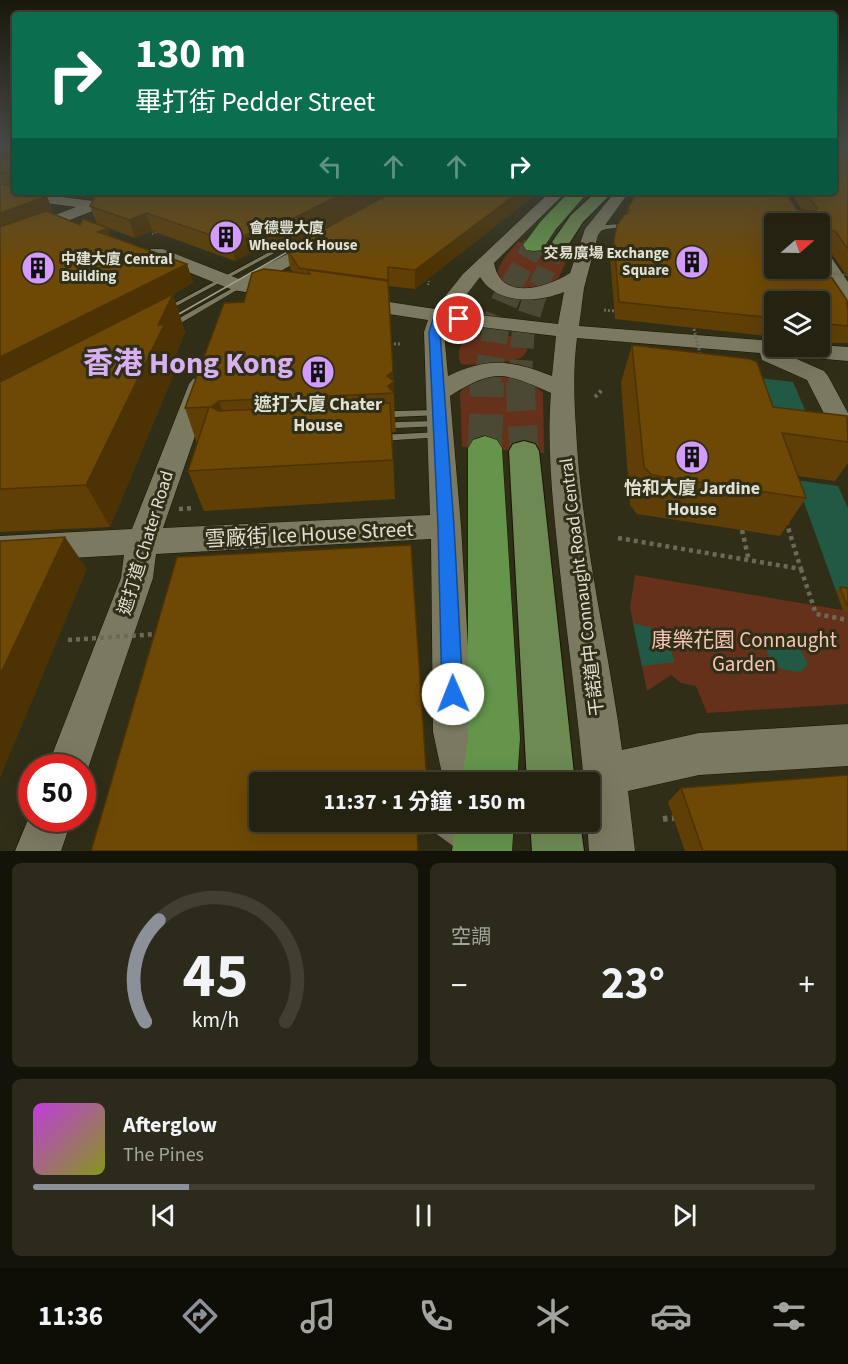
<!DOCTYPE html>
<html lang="zh-TW">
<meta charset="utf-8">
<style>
body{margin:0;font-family:"Source Sans 3","Noto Sans TC",sans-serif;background:#2c2a1a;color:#f1f3f6;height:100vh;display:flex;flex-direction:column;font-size:22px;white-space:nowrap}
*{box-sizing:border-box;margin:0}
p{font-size:20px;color:#a3a49f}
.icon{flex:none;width:33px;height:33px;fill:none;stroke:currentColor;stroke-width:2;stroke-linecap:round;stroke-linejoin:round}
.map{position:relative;height:851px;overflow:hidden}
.drawer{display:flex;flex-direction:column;gap:12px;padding:12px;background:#141309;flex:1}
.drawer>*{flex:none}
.top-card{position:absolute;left:12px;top:12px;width:825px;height:183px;border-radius:6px;box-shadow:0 6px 24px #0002,0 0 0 2px #413f31;background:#0b6e4f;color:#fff;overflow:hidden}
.needle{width:39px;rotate:70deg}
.buttons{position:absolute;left:764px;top:213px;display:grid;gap:12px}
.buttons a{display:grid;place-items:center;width:66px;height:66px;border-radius:6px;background:#242211;box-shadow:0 6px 24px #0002,0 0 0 2px #413f31;font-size:30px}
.speed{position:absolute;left:18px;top:754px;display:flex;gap:12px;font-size:30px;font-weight:700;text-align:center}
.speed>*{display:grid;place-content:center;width:78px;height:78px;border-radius:50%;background:#242211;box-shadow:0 6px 24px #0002,0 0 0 2px #413f31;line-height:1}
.speed .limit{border:9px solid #d22;background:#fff;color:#111}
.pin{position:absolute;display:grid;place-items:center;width:51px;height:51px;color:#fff;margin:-26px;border:3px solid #fff;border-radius:50%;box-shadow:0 2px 6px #0007}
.me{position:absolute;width:66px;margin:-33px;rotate:359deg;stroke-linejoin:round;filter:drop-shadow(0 0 4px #0008)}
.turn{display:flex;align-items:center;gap:21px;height:126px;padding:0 24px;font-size:27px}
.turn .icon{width:78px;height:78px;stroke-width:2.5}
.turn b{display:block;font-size:42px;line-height:51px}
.lanes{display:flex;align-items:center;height:57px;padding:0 24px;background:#0003;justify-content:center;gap:30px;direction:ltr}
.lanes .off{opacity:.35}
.big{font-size:45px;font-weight:700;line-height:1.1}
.drawer .tile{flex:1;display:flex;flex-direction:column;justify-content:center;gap:9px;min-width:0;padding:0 21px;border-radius:9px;background:#2c2a1a}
.drawer .dial{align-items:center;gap:0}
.dial svg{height:156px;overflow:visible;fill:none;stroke:#413f31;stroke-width:7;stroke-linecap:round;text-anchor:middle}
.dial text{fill:#f1f3f6;stroke:none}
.song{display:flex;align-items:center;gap:18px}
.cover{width:72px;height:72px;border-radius:9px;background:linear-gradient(135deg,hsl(290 70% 55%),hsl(70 70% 35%))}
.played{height:6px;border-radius:3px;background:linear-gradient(90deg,#8c9099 20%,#413f31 20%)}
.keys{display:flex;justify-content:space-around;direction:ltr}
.heat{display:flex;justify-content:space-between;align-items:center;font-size:33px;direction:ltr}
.drawer .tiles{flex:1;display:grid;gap:12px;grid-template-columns:1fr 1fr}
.tile:last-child{grid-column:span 2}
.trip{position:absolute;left:249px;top:772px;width:351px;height:60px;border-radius:6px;background:#242211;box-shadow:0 6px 24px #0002,0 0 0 2px #413f31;font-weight:700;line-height:60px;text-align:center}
.tabs{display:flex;height:96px;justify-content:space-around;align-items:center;background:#0e0e07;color:#a3a49f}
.tabs .icon{width:42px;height:42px}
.tabs .current{color:#8c9099}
.tabs b{font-size:27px;color:#f1f3f6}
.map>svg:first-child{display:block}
</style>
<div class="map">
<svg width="848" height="851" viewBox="0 0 848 851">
<rect width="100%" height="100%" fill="#302e17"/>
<path fill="#66311a" d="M518,242L570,252C566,261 562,273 556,281C547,292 500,292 498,274C497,264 511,250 518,242Z
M493,333C506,335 522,336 527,350C525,355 523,358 517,359C509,362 467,366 461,364C451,341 475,335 493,333Z
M504,374L531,382L543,393L544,453L462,447L460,393C469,376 487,376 504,374Z
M635,575L848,611V704L707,713L696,686L681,683L671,675L647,691L630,607Z"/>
<path fill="#225945" d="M759,378L793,382L822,449L782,444Z
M796,480L838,486L848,508V594L836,591Z
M633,623L668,632L674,662L642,666Z
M771,636C794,640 800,643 808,665L800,672C774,669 771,666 764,641Z"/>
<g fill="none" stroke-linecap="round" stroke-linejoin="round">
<path stroke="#4b4933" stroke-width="19" stroke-dasharray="19 9" stroke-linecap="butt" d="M538,286L556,249"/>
<path stroke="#4b4933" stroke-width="23" stroke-dasharray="23 12" stroke-linecap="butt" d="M520,383L523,333L539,284"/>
<path stroke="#4b4933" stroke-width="29" stroke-dasharray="29 15" stroke-linecap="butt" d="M520,382L524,451"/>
<path stroke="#4b4933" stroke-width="22" stroke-dasharray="22 10" stroke-linecap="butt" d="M511,286L534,245"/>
<path stroke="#4b4933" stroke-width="27" stroke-dasharray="27 14" stroke-linecap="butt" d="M487,383L497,320L512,284"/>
<path stroke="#4b4933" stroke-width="34" stroke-dasharray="34 17" stroke-linecap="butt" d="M485,448L487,382"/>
<g stroke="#181602" stroke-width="1">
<path id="lane" d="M622,224L624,225V227L606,229L593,234L590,232L605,225Z
M288,242L293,243L169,310H165L164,309Z
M240,284L243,286L242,287L174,327H168L167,325Z
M437,410L441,413L440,415L395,417L391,414L395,411Z
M438,421L441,422L442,424L441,426L396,428L392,425L396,422Z
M439,432L442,433L444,435L442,437L381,441L376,438L381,435Z
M426,822H447L479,845L481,851H460L428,828Z"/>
</g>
<g stroke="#181602" stroke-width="1">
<path id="secondary" d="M0,189L93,201L116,192H136L134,195L0,247V236L76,207L0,197Z
M550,192H566L494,263C501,302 546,288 570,273L585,229L615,192H629L598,235L584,288L579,326L774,341V346L819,345L848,347V361L790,356L824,371L828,376L848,413V446L839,443L807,380L762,360L760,353L577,338C573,368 574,399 576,429C581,537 608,643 622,750L699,733L848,724V766L699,775L628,791L635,851H589L587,822H590V783H584C577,703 565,623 557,543C552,494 547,443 551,393C505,372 494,368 450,396L461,526L473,732L486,783H444L433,732L431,539L156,554L153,578L83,783L82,768H47L121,578L124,555L0,562V536L132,529L189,384L193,379L201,377L209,379L213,384L163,528L430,515L424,332L428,320L356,309L349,307L346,303L349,299L356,297L435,309L463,274ZM480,277C497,305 537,303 564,292L558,324L453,312ZM448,323L556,336L552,376C512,360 488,357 448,376L444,332Z
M318,238L326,243L324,247L259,283L288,288L290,292L288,296L281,298L233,290L151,257L148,253L151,249H163L239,279Z
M819,247L825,248L848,282V302L841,300L819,265Z
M32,810V819H72L61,851H15Z"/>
</g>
<g stroke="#181602" stroke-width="2">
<path id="primary" d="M596,192H613L583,222L563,253H549L547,249L571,215Z
M524,441L535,444L539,451L575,783H527L509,451L513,444Z
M530,822H580L584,851H532Z"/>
</g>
<g stroke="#181602" stroke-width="1">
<path id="highway" d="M569,192H588L556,229L542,250L534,251L526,250L523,245L541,221Z
M485,436L497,440L502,448L520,738L517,783H461L468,738V448L473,440Z
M456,822H514L512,851H452Z"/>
</g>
<path stroke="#6b6a56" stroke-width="2" stroke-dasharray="1.5 1.5" stroke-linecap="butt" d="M152,234L161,230
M428,285L429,281"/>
<path stroke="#6b6a56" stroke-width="3" stroke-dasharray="2 2" stroke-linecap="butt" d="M604,310L614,311
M390,344H402"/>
<path stroke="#6b6a56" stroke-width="4" stroke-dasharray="3 3" stroke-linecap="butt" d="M595,397L603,389"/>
<path stroke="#6b6a56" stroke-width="4.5" stroke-dasharray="4 4" stroke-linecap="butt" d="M179,509L195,508
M742,530L749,561
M618,538L801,569L786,521
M801,569L816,614L848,620"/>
<path stroke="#6b6a56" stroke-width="6" stroke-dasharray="4.5 4.5" stroke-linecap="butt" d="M663,819L674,818"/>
<use href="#lane" fill="#7b7a60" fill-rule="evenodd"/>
<use href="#secondary" fill="#7b7a60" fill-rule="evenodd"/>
<use href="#primary" fill="#6d8a53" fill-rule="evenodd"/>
<use href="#highway" fill="#64954b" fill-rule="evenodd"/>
<path stroke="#a2a190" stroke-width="1.5" d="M165,322L303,243"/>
<path stroke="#6b6a56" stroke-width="2" stroke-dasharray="1.5 1.5" stroke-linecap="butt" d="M825,273L848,275"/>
<path stroke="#6b6a56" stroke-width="3" stroke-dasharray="2 2" stroke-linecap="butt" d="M693,325L701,358
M175,371L202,370"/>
<path stroke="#6b6a56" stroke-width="4.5" stroke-dasharray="4 4" stroke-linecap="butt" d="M68,640L157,634"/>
</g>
<path fill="#5f3f05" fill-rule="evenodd" d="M0,146H15V192H539L415,289L389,286L395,419L396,432H392L395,499L204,511L188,471L197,443L185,408L244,302L293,272L290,268L287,250L281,253L280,245L277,246L274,241L235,261L152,231L135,238L97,224L90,206L98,193L67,195L45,193L51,206L52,213L80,225L187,264L193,283L171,295L173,294L185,332L175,357L178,364L110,527L0,532Z
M848,146V276H847L827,247L825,246V249L831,258L826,268V276L848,307V343H836L819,342V302H774V337L615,319L610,256L617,225L626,214L628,208L802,210L790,192H834ZM819,224V268H774Z
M632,345L773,407L848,417V463L835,481L798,476L806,498L780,536L637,514L630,505L621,382Z
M840,587L848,588V611H843L836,591Z
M260,783L429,824V834L417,835Z
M681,788L848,851H685L668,802Z"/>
<path fill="#4d3304" d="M8,148L14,163L0,168V150Z
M45,192L51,206L52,214L0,234V213Z
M65,192H108L67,195Z
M346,192H396L281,253L280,245L277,246L274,228Z
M519,192H539L415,289V270Z
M146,213L152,231L135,238L129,220Z
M271,223L274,241L235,261L231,242Z
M108,228L115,246L98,232Z
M187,264L193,283L0,385V357Z
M173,294L185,332L175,357L178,364L110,527L86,485L158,325Z
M393,371L394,381L395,420L394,393H388L387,376Z
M219,401L231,440L211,407Z
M65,537L87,569L0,778V675Z"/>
<path fill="#6e4906" stroke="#4d3304" stroke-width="1.5" d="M0,146H15V174L0,172V160L10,157V150L8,148L0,150Z
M834,146H848V249L835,231L827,229L824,231L825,249L831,258L819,257V224H774V268H819V260L820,264L825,267L828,271L826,276L832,278L847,300V307H848V326L819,323V302H774V318L619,302L614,240L617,225L624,215L629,213L628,208L637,192H785L797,210L816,211L817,208L805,192H834Z
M0,184L15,186V192H44L45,197L0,213Z
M98,192H346L274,228L271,223L231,242L146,213L129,220L90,206Z
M361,192H363L278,235Z
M393,192H519L415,270L388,267V280L299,268L287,249Z
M46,211L80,225L83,219L108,228L98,232L187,264L0,357V227Z
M264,269L310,274L308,270L388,281L393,371L387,376L394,381L388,386L394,393L219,401L211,407L219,411L390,403L393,460L188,471L209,407L185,408L224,303L244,302L252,273Z
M173,294L158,325H164L86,485L0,489V382Z
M632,345L750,359L757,362L773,407L847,416L848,442L782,433L806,498L652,475L644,467Z
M65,537L0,675V541Z
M411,545L427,783H260V822H428L429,824L417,826L418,851H91L177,557Z
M840,587L848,588V606H847Z
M848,775V851H703L681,788Z"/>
<linearGradient id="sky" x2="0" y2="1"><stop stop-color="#1a190d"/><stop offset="0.55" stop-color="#484c47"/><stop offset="1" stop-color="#484c47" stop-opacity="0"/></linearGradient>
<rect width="848" height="265" fill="url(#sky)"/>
<path fill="#1a73e8" stroke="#114b97" stroke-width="1.5" d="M439,313L459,315L465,319L459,322L443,320L440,332L454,526L463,694L460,702L453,705L445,702L442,694L438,526L429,332L434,316Z"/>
<defs>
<g id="building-disc" transform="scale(1.725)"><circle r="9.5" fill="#d39cfc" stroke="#302e17"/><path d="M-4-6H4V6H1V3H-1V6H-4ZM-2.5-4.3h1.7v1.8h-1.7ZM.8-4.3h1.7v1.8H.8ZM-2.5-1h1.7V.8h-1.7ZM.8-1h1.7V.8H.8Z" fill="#111"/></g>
</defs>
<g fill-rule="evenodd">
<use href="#building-disc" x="226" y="237"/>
<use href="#building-disc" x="692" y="262"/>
<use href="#building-disc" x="38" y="268"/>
<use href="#building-disc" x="318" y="372"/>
<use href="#building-disc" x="692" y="457"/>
</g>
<g text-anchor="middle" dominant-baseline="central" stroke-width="6" stroke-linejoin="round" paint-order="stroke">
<g font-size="15" font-weight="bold" fill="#e1e1d3" stroke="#302e17" text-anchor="start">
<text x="249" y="228">會德豐大廈<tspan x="249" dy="17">Wheelock House</tspan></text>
<text x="669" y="253" text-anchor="end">交易廣場 Exchange<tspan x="669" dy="17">Square</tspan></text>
<text x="61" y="259">中建大廈 Central<tspan x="61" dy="17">Building</tspan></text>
</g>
<g font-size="18" font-weight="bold" fill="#e1e1d3" stroke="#302e17">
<text x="318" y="404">遮打大廈 Chater<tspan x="318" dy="21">House</tspan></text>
<text x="692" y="488">怡和大廈 Jardine<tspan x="692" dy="21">House</tspan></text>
</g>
<g font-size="18" fill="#e1e1d3" stroke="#302e17">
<text transform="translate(146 543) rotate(-73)">遮打道 Chater Road</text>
<text transform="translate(582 587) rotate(-97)">干諾道中 Connaught Road Central</text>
</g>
<g font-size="21" fill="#e1e1d3" stroke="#302e17">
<text transform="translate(309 534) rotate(-3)">雪廠街 Ice House Street</text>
</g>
<g font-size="21" fill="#f4c7b5" stroke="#302e17">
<text x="744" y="640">康樂花園 Connaught<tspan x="744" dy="24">Garden</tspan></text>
</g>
<g font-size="30" font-weight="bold" fill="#d6b0f3" stroke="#302e17">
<text x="188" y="363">香港 Hong Kong</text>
</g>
</g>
</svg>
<div class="buttons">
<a><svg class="needle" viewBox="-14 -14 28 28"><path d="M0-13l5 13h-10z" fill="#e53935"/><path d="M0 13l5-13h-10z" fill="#a3a49f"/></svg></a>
<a><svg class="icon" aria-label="layers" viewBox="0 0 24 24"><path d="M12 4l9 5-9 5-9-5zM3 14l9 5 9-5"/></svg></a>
</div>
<div class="speed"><div class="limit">50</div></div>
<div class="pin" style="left:459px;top:319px;background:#d93025"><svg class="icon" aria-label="arrive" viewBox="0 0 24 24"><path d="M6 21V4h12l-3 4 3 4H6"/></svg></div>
<svg class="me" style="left:453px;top:694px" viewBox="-20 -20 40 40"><circle r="19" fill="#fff"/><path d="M0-13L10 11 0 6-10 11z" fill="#1a73e8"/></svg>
<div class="trip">11:37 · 1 分鐘 · 150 m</div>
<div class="top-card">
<div class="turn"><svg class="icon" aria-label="right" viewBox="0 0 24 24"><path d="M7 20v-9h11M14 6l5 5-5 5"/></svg><div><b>130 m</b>畢打街 Pedder Street</div></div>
<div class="lanes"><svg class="icon off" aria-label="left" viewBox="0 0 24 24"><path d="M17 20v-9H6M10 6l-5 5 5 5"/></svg><svg class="icon off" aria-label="ahead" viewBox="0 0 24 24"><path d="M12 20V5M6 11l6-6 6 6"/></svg><svg class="icon off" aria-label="ahead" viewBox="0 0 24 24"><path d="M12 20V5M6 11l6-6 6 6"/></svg><svg class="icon" aria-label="right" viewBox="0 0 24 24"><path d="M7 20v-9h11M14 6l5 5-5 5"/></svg></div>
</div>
</div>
<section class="drawer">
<div class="tiles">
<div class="tile dial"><svg viewBox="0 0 100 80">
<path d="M14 69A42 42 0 1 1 86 69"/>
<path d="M14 69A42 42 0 0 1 21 17" stroke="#8c9099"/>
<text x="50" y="56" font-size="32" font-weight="700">45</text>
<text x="50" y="72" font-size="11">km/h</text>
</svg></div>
<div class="tile"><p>空調</p>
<div class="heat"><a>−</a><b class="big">23°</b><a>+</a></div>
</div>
<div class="tile">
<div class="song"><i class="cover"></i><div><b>Afterglow</b><p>The Pines</p></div></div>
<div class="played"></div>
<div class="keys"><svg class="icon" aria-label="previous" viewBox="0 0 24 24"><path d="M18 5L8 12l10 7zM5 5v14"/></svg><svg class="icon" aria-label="pause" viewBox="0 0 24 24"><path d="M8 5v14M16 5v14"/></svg><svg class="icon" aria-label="next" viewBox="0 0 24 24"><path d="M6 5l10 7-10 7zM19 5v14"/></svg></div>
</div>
</div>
</section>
<nav class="tabs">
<b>11:36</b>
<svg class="icon current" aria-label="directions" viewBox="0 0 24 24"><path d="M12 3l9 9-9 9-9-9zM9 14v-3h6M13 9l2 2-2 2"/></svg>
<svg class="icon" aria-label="music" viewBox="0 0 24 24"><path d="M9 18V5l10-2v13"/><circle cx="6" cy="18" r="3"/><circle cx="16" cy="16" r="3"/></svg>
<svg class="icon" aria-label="phone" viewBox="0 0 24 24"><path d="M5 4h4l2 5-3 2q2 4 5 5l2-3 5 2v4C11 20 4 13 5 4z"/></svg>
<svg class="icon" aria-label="climate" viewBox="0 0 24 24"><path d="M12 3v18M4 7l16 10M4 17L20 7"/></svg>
<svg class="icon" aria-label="car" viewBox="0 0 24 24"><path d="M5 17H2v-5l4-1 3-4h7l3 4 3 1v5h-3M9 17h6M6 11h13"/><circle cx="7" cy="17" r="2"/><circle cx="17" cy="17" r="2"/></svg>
<svg class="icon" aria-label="filters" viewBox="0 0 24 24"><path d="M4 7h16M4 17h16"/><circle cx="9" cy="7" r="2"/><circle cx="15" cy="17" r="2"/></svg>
</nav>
